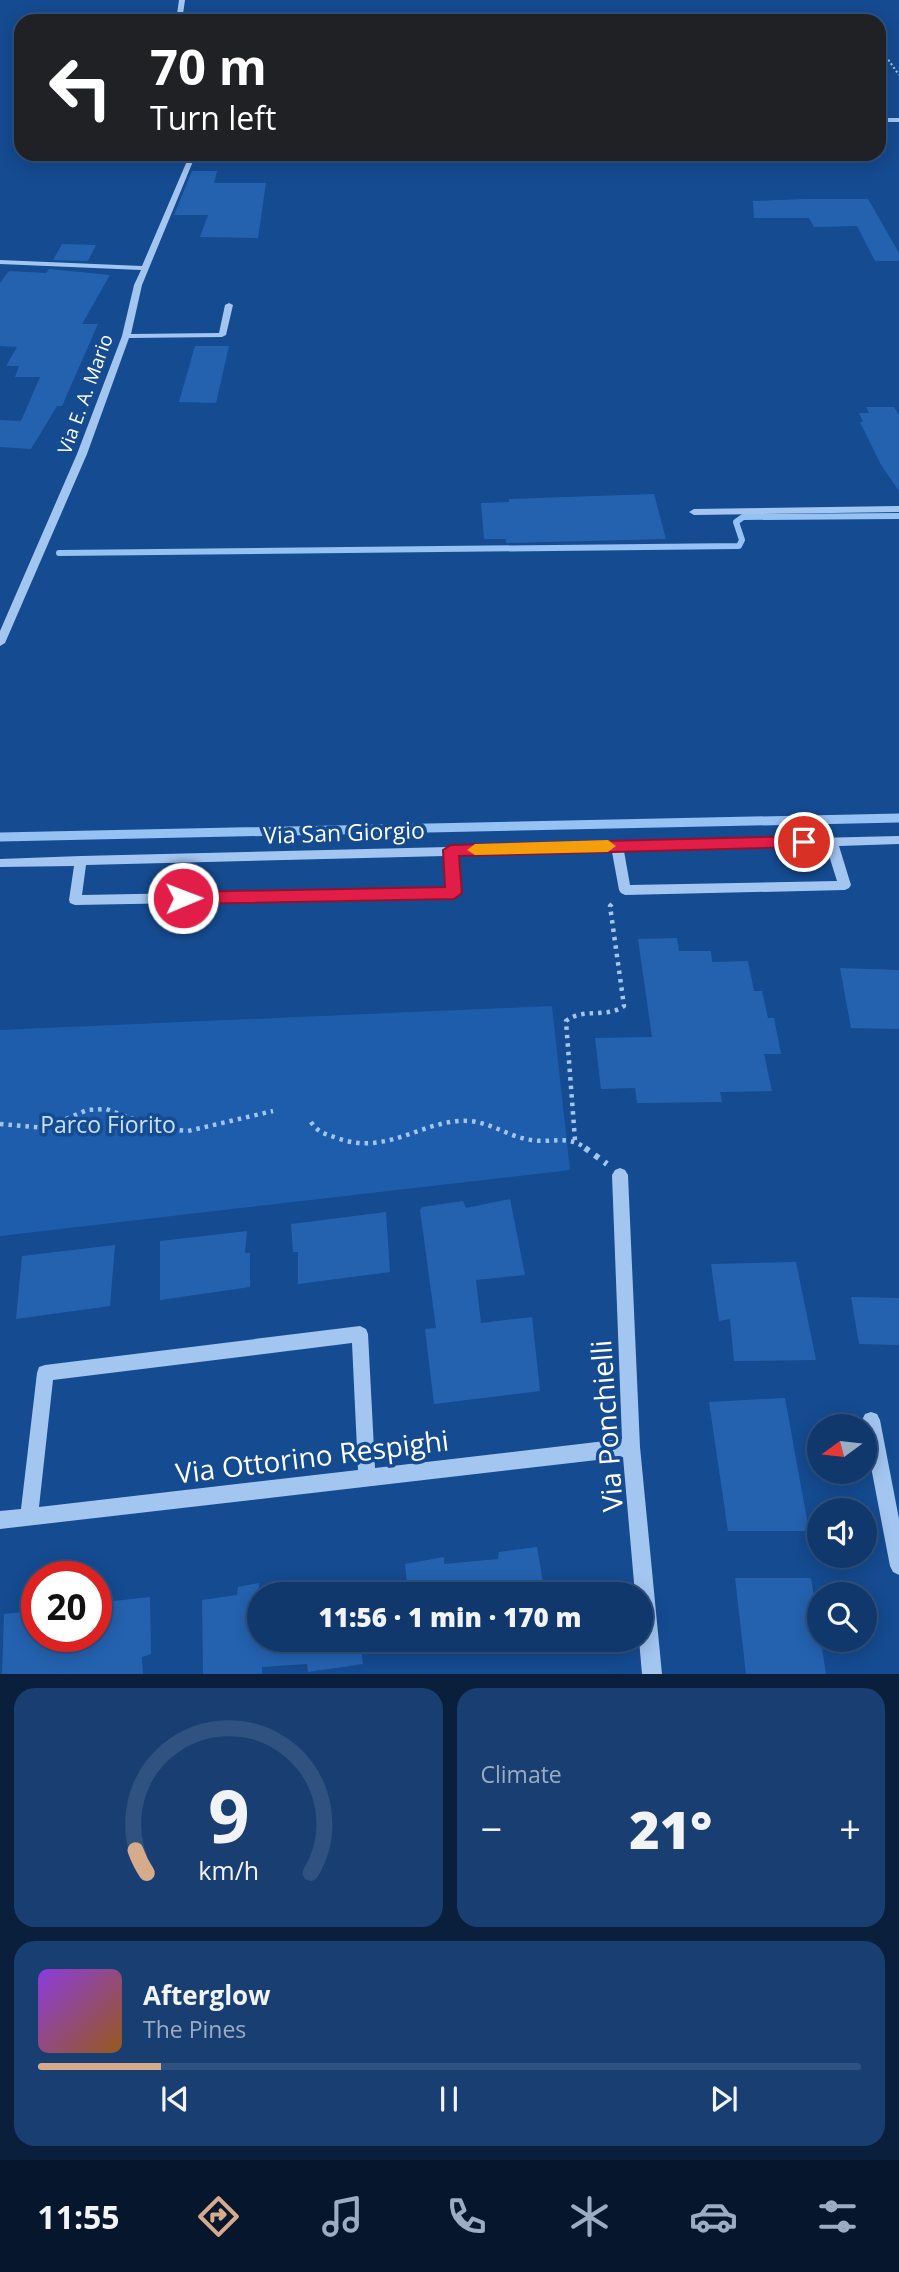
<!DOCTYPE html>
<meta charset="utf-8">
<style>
body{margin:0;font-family:"Open Sans",sans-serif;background:#193f72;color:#f1f3f6;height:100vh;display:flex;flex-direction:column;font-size:26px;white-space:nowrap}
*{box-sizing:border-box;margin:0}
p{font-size:23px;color:#9cacc2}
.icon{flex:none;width:38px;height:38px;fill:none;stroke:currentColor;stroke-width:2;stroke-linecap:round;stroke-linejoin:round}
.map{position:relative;height:1674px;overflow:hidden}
.drawer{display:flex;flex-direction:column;gap:14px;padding:14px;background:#091f3c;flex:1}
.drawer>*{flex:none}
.guide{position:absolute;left:14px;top:14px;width:872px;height:147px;border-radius:21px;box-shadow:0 4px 18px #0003,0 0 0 2px #305280;background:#202124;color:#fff;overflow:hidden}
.needle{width:46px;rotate:255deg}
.controls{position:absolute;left:807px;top:1414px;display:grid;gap:14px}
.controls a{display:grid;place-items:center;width:70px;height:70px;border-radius:50%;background:#10386d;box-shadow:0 4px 18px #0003,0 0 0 2px #305280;font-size:35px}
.speed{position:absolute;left:21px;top:1561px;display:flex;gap:14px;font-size:35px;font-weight:700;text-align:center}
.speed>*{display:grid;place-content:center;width:91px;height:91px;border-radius:50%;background:#10386d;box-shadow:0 4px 18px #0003,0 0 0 2px #305280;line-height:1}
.speed .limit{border:10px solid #d22;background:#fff;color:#111}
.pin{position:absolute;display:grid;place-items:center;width:60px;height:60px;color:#fff;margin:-30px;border:4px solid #fff;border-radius:50%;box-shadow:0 2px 7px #0007}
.me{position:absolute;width:77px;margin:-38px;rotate:89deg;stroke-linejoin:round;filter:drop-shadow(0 0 5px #0008)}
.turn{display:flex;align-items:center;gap:24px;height:147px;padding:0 21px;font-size:32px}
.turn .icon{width:91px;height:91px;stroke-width:2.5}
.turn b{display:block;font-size:49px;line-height:60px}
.big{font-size:52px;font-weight:800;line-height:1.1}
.drawer .widget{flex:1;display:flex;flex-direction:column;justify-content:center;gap:10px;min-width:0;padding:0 24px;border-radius:21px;background:#193f72}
.drawer .dial{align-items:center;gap:0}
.dial svg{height:182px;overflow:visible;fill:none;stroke:#305280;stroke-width:7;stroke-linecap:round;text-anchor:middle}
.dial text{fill:#f1f3f6;stroke:none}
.song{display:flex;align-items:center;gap:21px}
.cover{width:84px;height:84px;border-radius:10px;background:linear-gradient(135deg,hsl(270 70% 55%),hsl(30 70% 35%))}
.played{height:7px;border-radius:4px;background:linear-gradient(90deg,#d6ab8b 15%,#305280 15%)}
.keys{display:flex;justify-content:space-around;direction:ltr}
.heat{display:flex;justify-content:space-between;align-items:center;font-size:38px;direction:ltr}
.drawer .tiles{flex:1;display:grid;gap:14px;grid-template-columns:1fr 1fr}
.widget:last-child{grid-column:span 2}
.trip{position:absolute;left:247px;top:1582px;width:406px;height:70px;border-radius:35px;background:#10386d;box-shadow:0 4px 18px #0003,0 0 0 2px #305280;font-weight:800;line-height:70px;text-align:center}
.tabs{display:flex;height:112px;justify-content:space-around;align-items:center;background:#06162c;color:#9cacc2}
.tabs .icon{width:49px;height:49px}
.tabs .selected{color:#d6ab8b}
.tabs b{font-size:32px;color:#f1f3f6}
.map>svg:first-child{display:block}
</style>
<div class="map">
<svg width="899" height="1674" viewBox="0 0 899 1674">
<rect width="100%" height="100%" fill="#154b91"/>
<path fill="#1e5dab" d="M552,1006L570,1170L0,1236V1030Z"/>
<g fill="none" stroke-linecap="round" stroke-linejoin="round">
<path stroke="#95c1f3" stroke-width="6" d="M59,553L739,546L742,540L736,522L743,517L899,516"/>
<path stroke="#95c1f3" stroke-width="9" d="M0,837L899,818"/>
</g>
<path fill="#2462b0" d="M192,171H217L214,183H266L258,238L200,237L208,215H174Z
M804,199H868L899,253V261H875L857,226L814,227L809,218H754L753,201Z
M62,244L96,245L88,261L53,260Z
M49,269L110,275L82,324H98L62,406H57L31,449L0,447V420L21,421L40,377H15L19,366H6L17,347L0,346V283L9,271L46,273Z
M195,346H229L216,403L179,402Z
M866,407H894L899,415V491L881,465L860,422H863L859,413H869Z
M654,494L666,539L506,543V539H484L481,503L509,502V499Z
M677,938L679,951H711L712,962L748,961L754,991H762L768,1018H774L781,1054H764L772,1091L720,1092L722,1102L637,1103L635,1088L601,1089L595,1038L652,1037L638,939Z
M840,968L899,970V1029L851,1028Z
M510,1199L525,1275L476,1280L481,1323L532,1317L540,1391L434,1404L425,1329L436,1328L420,1210L422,1207L463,1201L466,1208Z
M386,1212L390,1272L298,1284V1252H293L291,1224Z
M247,1231L245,1253H250V1287L160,1300V1241Z
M115,1245L110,1306L16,1319L22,1256Z
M796,1262L816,1360L734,1361L730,1319L719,1321L711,1264Z
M851,1297L899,1298V1345L859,1344Z
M785,1398L809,1531H728L709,1402Z
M537,1547L545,1594H408L405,1564L444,1557V1564L498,1559L499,1552Z
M735,1578H811L826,1674H746Z
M259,1583V1640H360L363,1664L308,1672L307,1664L262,1667V1674H203L202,1600L237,1595L238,1587Z
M150,1597L151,1654L142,1657L143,1674H2L4,1614L37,1610V1636H96V1603Z"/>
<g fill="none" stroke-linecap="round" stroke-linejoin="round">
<path stroke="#a3c6f1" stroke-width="2" stroke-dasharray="2 2.5" stroke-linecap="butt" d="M878,45L899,75"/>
<path stroke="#a3c6f1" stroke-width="4.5" stroke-dasharray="3.5 5" stroke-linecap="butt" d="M311,1122C318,1133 326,1134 337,1138C388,1157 424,1118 469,1121C488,1122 507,1135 526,1139C550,1145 566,1133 587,1149
M0,1124L45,1128L87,1110L106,1109L158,1128L188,1131L273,1111
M575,1140L566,1021C584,1007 606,1019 624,1006L610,906L615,901"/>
<path stroke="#a3c6f1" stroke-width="6" stroke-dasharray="5 7" stroke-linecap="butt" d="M585,1148L607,1164"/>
<path fill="#a3c6f1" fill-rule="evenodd" d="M179,0H185L182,21H176Z
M878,118H899V122H878Z
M190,154H196L142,285L131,334L219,333L225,305L229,303L233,305L226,335L222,337L129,338L87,454L5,643L0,646V631L77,454L122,336L134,285L141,270L0,264V260L142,266Z
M899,506V512L694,515L689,512L694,509Z
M899,836V844L839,846L851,885L849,888L845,890L625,895L621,893L619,890L612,852L458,856L460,893L458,896L454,898L75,905L70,903L69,900L74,866L0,867V859L81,856ZM826,846L837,881L630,885L624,851ZM445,856L447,888L82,895L86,865Z
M620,1168L625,1170L628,1175L640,1447L662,1674H642L639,1640L640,1594H635L623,1457L0,1529V1511L21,1509L37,1373L39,1367L45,1365L360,1326L366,1329L368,1334L375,1468L622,1439L612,1175L615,1170ZM352,1343L358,1470L39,1507L53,1380Z
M871,1412L877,1414L880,1420L899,1519V1575L893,1572L890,1566L862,1420L865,1414Z"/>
</g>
<path fill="#e11d48" stroke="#92132f" stroke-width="2" d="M804,836L812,842L804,847L459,856L462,893L454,899L183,904L175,898L183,892L445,887L443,850L451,845Z"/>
<path fill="#f59e0b" d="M608,840L616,846L608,852L475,855L467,850L475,844Z"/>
<g text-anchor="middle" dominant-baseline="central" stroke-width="7" stroke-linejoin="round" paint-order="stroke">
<g font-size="19" fill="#fff" stroke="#154b91">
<text transform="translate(85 394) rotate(-70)">Via E. A. Mario</text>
</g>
<g font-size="23" fill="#fff" stroke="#154b91">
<text transform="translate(344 832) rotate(-2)">Via San Giorgio</text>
</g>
<g font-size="23" fill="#c9e0fc" stroke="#154b91">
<text x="108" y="1124">Parco Fiorito</text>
</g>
<g font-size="28" fill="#fff" stroke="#154b91">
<text transform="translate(606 1426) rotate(-94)">Via Ponchielli</text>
<text transform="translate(312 1456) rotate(-7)">Via Ottorino Respighi</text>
</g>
</g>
</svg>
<div class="controls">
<a><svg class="needle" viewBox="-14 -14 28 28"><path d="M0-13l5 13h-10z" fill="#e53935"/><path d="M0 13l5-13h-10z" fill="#9cacc2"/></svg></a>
<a><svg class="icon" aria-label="sound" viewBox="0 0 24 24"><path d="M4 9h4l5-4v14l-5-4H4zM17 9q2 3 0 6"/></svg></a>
<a><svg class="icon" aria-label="search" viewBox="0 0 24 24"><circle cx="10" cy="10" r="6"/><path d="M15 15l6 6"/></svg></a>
</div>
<div class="speed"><div class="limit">20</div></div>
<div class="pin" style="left:804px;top:842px;background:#d93025"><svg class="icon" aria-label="arrive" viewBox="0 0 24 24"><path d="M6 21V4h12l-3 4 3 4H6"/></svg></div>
<svg class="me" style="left:183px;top:898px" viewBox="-20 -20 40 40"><circle r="17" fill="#e11d48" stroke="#fff" stroke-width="3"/><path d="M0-11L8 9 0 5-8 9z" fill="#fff"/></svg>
<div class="trip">11:56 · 1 min · 170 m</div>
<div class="guide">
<div class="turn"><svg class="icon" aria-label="left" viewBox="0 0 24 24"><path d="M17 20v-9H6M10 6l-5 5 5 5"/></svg><div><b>70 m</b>Turn left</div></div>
</div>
</div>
<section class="drawer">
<div class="tiles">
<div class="widget dial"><svg viewBox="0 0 100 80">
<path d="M14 69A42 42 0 1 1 86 69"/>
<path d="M14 69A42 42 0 0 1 9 59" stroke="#d6ab8b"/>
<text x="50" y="56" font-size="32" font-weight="700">9</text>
<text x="50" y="72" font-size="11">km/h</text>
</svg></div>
<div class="widget"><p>Climate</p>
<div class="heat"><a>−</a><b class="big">21°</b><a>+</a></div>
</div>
<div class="widget">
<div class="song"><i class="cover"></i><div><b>Afterglow</b><p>The Pines</p></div></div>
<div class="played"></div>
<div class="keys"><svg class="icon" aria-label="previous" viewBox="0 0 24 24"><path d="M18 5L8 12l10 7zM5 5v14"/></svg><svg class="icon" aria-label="pause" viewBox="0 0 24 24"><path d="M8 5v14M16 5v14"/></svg><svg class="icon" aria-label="next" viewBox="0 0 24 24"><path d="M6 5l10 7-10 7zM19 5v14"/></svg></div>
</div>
</div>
</section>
<nav class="tabs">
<b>11:55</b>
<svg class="icon selected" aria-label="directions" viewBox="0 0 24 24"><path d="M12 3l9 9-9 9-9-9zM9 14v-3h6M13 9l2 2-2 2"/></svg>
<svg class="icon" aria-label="music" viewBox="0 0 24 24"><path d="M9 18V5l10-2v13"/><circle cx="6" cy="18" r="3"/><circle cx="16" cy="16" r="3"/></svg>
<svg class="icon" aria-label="phone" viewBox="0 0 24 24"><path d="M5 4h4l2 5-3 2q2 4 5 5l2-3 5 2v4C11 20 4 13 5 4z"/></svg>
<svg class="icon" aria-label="climate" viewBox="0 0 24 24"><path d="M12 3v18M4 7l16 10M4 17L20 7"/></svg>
<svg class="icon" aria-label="car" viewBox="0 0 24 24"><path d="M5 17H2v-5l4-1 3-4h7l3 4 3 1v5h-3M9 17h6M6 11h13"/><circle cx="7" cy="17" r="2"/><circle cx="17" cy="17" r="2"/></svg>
<svg class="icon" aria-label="filters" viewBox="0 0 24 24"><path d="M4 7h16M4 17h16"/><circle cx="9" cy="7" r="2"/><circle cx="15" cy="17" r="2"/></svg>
</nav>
